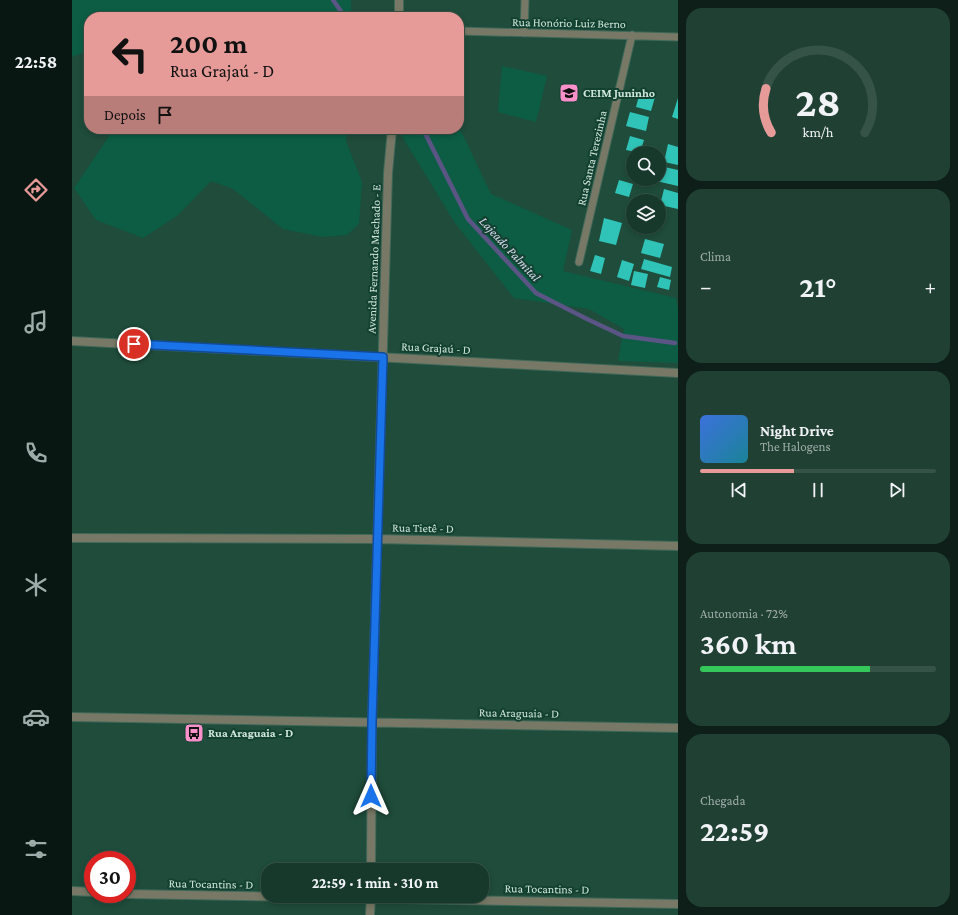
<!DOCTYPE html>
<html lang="pt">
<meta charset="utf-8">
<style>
body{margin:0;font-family:"Crimson Pro",serif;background:#204034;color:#f1f3f6;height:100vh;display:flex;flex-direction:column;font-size:15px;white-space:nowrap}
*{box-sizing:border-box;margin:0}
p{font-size:13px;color:#9eaca9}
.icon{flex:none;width:22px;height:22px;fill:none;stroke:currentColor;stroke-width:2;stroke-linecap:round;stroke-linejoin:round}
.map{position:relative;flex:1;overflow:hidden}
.drawer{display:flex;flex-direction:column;gap:8px;padding:8px;background:#0d1f18;width:280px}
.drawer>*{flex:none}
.guide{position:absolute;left:12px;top:12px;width:380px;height:122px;border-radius:16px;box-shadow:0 2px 6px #0003,0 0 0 1px #365348;background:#e69b98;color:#111;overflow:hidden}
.controls{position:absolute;left:554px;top:146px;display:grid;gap:8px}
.controls a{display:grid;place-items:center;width:40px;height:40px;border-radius:50%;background:#17392c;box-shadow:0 2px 6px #0003,0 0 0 1px #365348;font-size:20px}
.speed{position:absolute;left:12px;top:851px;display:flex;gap:8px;font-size:20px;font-weight:700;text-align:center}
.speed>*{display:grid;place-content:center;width:52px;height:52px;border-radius:50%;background:#17392c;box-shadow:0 2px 6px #0003,0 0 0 1px #365348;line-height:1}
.speed .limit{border:6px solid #d22;background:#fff;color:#111}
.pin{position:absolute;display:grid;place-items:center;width:34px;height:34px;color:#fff;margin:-17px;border:2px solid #fff;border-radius:50%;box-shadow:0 1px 4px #0007}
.me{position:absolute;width:44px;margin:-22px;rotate:0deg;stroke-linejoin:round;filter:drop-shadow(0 0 3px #0008)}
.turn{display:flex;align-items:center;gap:14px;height:84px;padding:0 20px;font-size:18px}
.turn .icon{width:52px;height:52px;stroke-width:2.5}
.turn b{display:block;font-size:28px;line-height:34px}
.then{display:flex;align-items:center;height:38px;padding:0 20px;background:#0003;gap:8px;font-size:15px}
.big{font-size:30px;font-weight:700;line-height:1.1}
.drawer .tile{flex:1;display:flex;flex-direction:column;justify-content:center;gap:6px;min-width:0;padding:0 14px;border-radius:16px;background:#204034}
.drawer .dial{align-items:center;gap:0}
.dial svg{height:104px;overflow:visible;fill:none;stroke:#365348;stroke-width:7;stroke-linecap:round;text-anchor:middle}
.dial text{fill:#f1f3f6;stroke:none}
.song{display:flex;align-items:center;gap:12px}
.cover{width:48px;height:48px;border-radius:6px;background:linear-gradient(135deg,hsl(220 70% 55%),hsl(190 70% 35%))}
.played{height:4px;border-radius:2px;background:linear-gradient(90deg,#e69b98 40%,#365348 40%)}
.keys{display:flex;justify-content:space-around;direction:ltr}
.heat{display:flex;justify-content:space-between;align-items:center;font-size:22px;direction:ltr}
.charge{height:6px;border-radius:3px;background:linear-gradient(90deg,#34c759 72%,#365348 0)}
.trip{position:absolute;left:189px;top:863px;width:228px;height:40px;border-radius:16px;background:#17392c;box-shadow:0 2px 6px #0003,0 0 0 1px #365348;font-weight:700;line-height:40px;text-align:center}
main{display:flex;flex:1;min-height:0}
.menu{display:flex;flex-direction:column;width:72px;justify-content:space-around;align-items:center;background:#091712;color:#9eaca9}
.menu .icon{width:28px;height:28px}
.menu .current{color:#e69b98}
.menu b{font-size:18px;color:#f1f3f6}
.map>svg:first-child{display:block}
</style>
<main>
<nav class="menu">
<b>22:58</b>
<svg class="icon current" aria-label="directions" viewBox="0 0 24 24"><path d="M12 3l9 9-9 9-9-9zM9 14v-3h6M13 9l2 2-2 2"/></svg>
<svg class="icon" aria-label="music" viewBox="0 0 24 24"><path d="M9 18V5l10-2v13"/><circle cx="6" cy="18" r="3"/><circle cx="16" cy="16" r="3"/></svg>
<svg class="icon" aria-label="phone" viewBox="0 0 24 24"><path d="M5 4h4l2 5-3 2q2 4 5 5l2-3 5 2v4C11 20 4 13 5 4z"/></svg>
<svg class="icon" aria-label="climate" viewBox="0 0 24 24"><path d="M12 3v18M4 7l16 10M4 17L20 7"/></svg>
<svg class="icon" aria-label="car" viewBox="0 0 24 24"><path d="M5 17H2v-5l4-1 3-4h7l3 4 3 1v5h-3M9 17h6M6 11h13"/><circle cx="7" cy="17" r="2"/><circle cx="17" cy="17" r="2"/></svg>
<svg class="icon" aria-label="filters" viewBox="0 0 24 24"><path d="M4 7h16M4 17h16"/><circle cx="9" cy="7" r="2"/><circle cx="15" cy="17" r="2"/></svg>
</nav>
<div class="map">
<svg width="606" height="915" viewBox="0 0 606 915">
<rect width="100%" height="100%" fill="#1f4c3b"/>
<path fill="#0c5d44" d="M0,0H279V17H17V53L15,51L0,57Z
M430,66L475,76L464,122L426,112Z
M42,129H275L274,141L290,182L287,224L275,235L250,237L211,229L161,189L139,181L105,216L71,238L24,220L2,188Z
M389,131L419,194L500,230L491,271L604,298L606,309V363L546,361L552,329L517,309L442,298L383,223L328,133Z"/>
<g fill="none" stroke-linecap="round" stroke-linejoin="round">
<path stroke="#5a5584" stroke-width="4.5" d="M261,0L273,17
M351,129L396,219L464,293L515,319L551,336L603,343"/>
</g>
<path fill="#2fc4b7" d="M568,92L583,97L579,111L564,107Z
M606,98V119L600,117Z
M558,112L577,117L574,131L554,126Z
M558,136L572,140L568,153L554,150Z
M596,144L606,147V165L592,162Z
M588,166L606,170V186L584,181L585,179H587Z
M547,180L561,184L557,197L543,193Z
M592,189L606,193V209L588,205Z
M532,218L550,223L544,245L527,241Z
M573,239L592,244L588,258L569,253Z
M523,255L533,258L529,274L518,271Z
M572,259L600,267L598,277L569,269Z
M550,260L562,264L557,281L545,277Z
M562,271L576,274L573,288L559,285Z
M588,277L599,280L597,290L585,287Z"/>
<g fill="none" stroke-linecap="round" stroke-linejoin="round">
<g stroke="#3f6858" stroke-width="9">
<path id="service" d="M387,31L606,37
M452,33L453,0
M507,262L560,35"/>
</g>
<g stroke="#3f6858" stroke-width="10">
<path id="minor" d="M327,0V17
M0,341L606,373
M0,538L305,539L606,546
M0,717L606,728
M299,870L300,722L316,173L320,129
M0,891L21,892
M55,894L606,904
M298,915L299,896"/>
</g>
<use href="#service" stroke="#787866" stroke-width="7"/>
<use href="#minor" stroke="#787866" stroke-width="8"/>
</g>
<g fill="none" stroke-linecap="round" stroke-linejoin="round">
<g stroke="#114b97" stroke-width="10">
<path id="route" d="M62,344L311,357L300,722L299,796"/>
</g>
<use href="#route" stroke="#1a73e8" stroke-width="7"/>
</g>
<defs>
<g id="school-square" transform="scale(1)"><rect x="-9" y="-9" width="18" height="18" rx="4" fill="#f990ca" stroke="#134131"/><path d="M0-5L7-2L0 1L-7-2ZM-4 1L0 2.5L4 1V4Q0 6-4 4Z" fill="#111"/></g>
<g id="bus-square" transform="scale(1)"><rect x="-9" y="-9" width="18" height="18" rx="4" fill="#f990ca" stroke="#134131"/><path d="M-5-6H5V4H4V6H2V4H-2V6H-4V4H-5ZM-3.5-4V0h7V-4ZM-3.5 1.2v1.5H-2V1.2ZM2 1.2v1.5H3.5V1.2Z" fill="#111"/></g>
</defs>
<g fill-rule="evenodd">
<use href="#school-square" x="497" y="93"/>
<use href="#bus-square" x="122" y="733"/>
</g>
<g text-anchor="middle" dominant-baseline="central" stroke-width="4" stroke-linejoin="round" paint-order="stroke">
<g font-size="12" fill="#d0e7dc" stroke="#134131">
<text transform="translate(497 23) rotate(1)">Rua Honório Luiz Berno</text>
<text transform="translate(520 158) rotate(-77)">Rua Santa Terezinha</text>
<text transform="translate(302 259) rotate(-88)">Avenida Fernando Machado - E</text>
<text transform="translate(364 348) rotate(3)">Rua Grajaú - D</text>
<text transform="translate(351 528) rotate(1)">Rua Tietê - D</text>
<text transform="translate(447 713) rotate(1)">Rua Araguaia - D</text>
<text transform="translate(139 884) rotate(1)">Rua Tocantins - D</text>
<text transform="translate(475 889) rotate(1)">Rua Tocantins - D</text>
</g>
<g font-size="12" font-weight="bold" fill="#d0e7dc" stroke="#134131" text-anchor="start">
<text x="511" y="93">CEIM Juninho</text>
<text x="136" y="733">Rua Araguaia - D</text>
</g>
<g font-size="13" font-style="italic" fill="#dcdbf1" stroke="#134131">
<text transform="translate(438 249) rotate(47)">Lajeado Palmital</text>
</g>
</g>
</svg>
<div class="controls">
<a><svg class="icon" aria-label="search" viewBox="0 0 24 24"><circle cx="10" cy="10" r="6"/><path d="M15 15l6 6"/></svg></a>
<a><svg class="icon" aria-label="layers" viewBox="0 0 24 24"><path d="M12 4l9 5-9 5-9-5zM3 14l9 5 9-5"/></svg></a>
</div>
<div class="speed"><div class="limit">30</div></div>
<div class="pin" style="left:62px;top:344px;background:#d93025"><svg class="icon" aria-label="arrive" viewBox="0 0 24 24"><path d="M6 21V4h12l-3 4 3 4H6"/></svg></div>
<svg class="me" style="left:299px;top:796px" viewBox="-20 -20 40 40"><path d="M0-17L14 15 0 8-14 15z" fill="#1a73e8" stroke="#fff" stroke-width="4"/></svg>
<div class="trip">22:59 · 1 min · 310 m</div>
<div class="guide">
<div class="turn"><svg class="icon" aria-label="left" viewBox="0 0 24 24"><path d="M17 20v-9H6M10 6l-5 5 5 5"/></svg><div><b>200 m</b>Rua Grajaú - D</div></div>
<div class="then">Depois<svg class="icon" aria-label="arrive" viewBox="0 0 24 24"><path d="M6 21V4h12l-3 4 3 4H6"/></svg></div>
</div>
</div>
<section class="drawer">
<div class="tile dial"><svg viewBox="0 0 100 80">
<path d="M14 69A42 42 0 1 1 86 69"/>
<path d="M14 69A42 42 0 0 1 10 35" stroke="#e69b98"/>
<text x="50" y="56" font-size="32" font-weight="700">28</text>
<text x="50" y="72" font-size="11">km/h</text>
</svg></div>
<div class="tile"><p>Clima</p>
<div class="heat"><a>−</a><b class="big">21°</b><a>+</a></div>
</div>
<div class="tile">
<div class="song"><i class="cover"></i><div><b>Night Drive</b><p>The Halogens</p></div></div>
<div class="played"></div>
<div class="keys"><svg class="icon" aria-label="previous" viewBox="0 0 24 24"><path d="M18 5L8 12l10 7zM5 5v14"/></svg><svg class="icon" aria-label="pause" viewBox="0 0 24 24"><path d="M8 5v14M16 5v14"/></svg><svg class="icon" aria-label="next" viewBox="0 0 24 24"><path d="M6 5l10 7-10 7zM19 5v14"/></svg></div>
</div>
<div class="tile"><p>Autonomia · 72%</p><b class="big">360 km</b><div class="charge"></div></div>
<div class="tile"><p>Chegada</p><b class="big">22:59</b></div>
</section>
</main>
